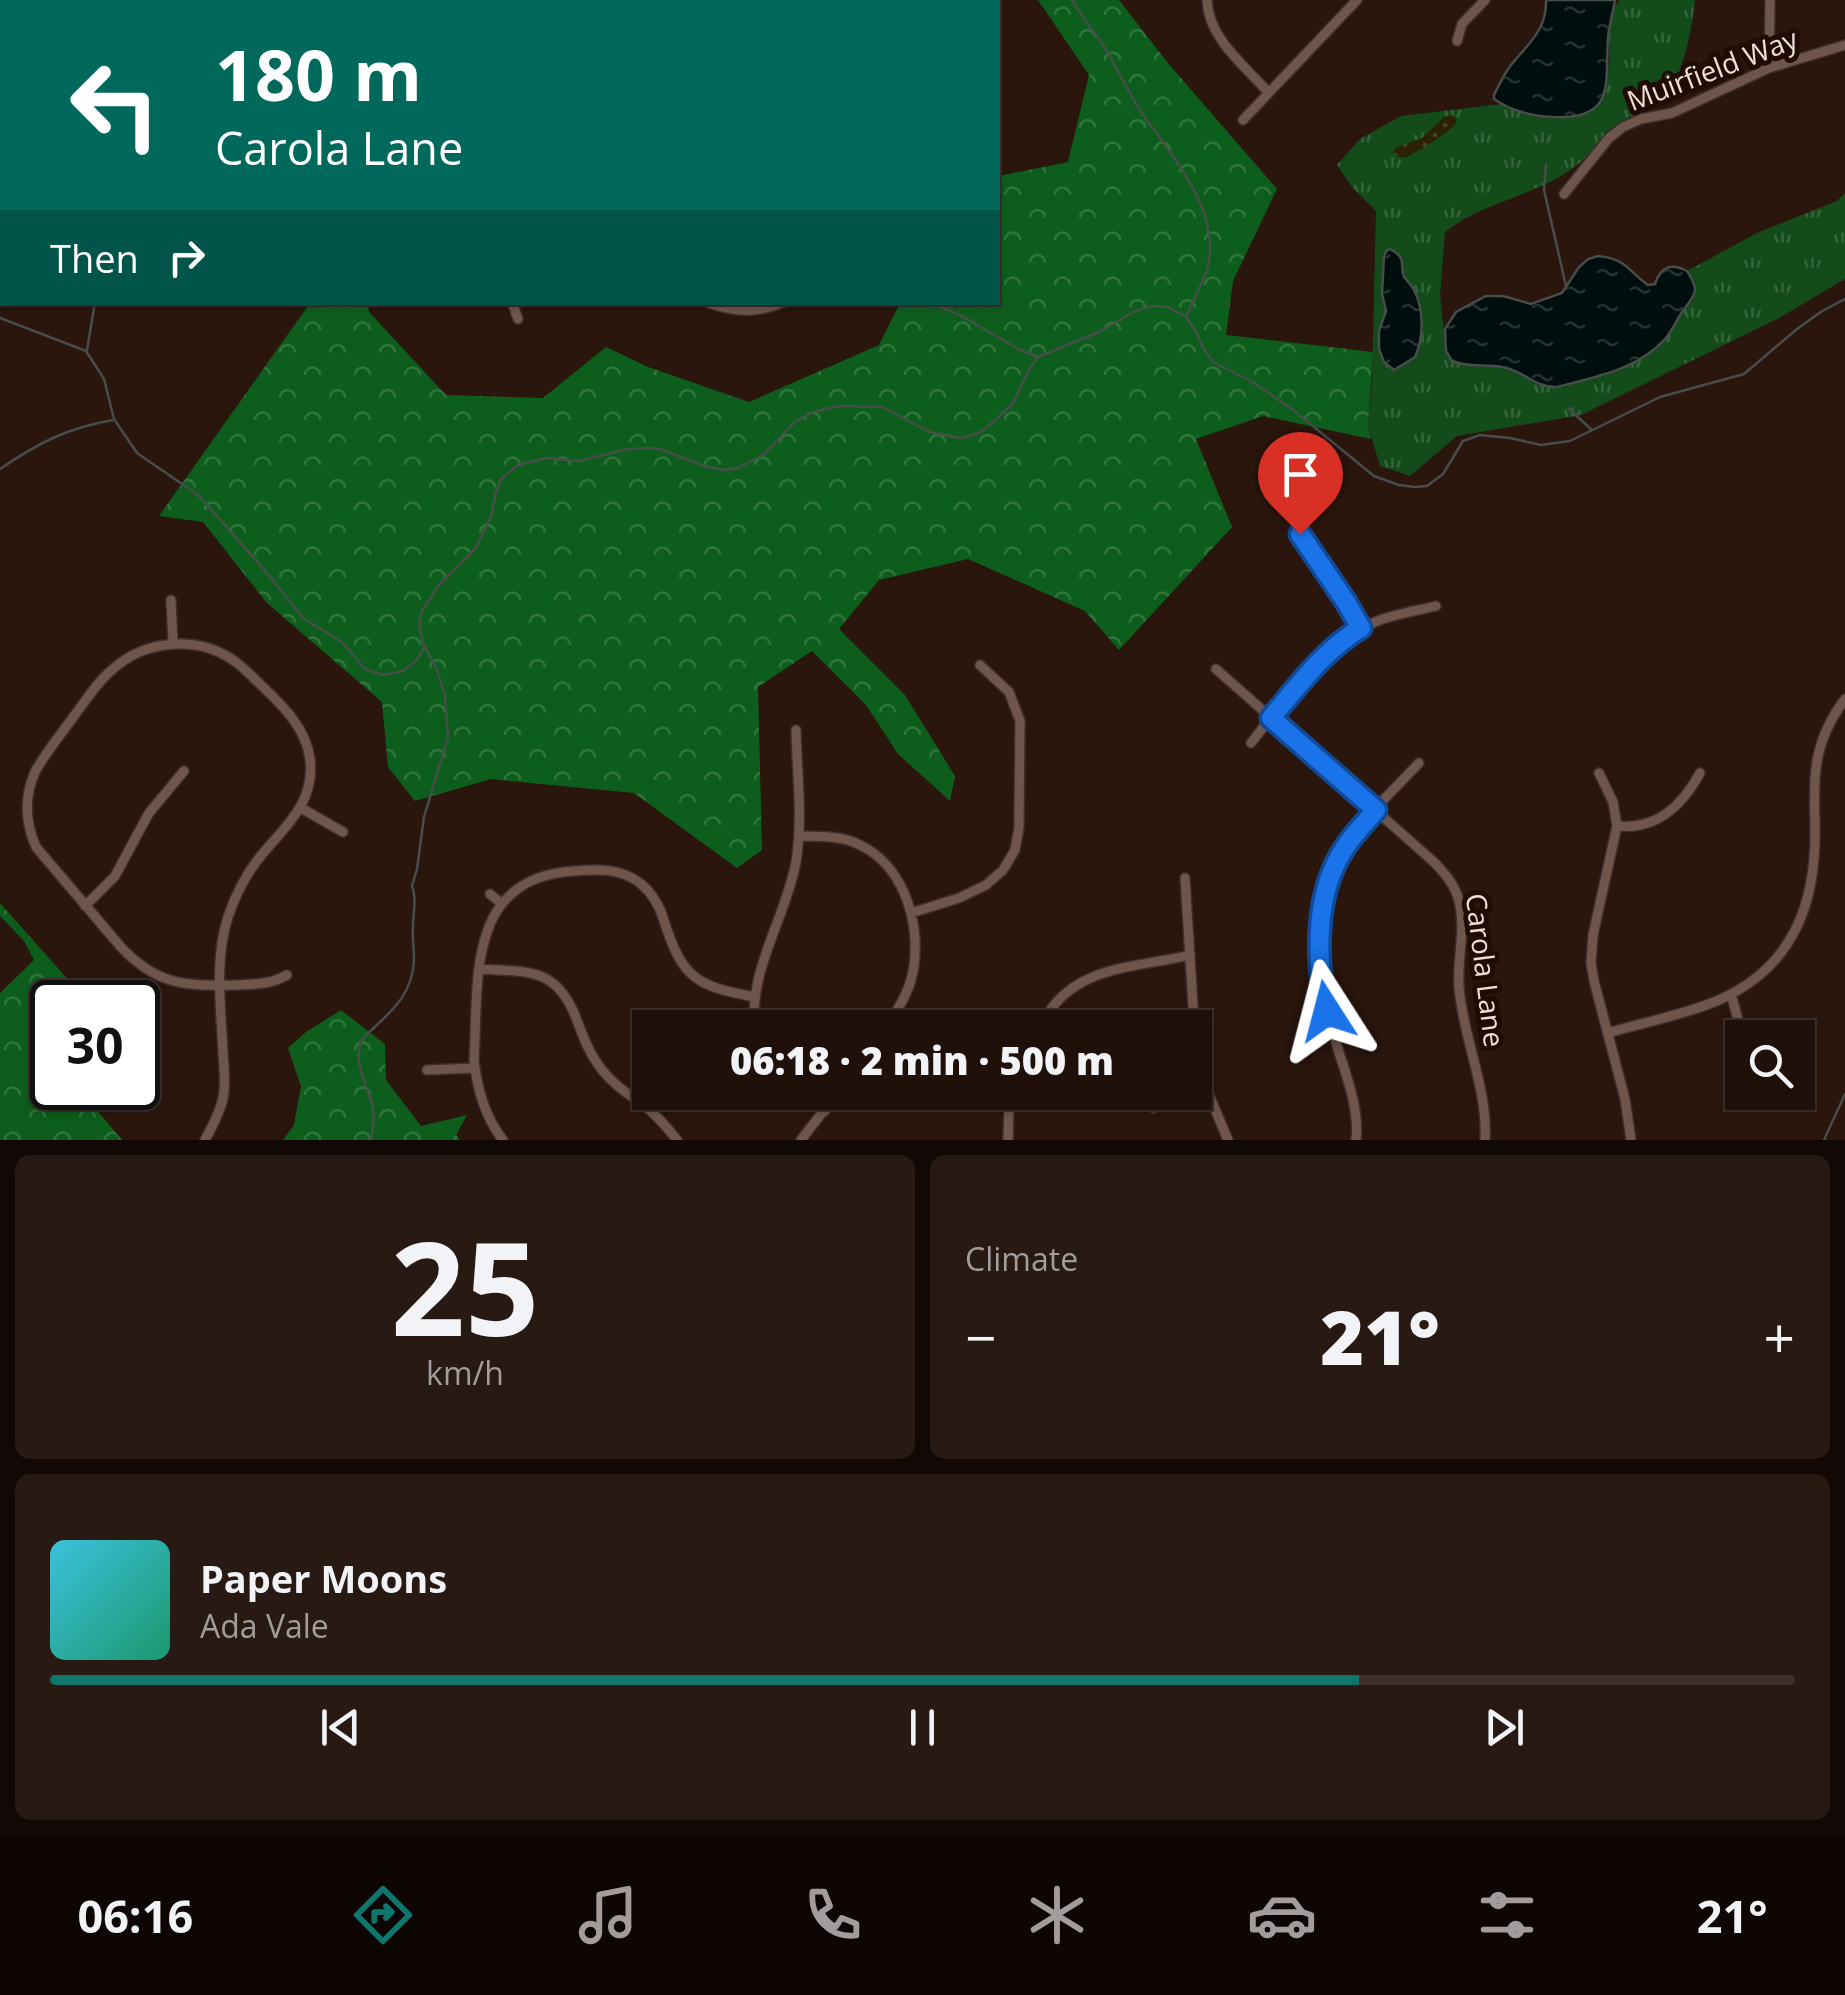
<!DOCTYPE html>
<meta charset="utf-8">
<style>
body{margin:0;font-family:"Open Sans",sans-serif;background:#281913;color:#f1f3f6;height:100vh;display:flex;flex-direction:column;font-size:38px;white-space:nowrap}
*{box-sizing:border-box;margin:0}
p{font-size:32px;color:#a29d9c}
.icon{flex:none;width:55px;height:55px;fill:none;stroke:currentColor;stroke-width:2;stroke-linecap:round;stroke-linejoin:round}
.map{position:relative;height:1140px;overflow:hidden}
.drawer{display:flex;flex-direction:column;gap:15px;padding:15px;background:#120906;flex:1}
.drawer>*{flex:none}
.guide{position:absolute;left:0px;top:0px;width:1000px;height:305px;box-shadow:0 2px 8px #0004,0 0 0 2px #3d302b;background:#00695c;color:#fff;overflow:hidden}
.tools{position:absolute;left:1725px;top:1020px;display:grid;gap:20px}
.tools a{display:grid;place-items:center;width:90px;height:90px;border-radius:0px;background:#20100a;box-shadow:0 2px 8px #0004,0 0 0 2px #3d302b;font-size:50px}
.speed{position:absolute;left:30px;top:980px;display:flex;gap:20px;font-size:50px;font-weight:700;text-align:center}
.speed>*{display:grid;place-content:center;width:130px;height:130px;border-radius:50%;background:#20100a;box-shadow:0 2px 8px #0004,0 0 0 2px #3d302b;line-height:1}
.speed .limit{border:5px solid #111;border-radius:15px;background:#fff;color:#111}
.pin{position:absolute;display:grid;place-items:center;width:85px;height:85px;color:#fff;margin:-102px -42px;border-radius:50% 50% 50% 0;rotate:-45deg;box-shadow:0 0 10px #0007}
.pin .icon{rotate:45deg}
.me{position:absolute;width:110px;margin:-55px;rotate:351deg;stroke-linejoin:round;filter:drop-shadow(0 0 8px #0008)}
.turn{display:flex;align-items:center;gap:35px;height:210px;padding:0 50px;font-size:45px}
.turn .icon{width:130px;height:130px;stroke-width:2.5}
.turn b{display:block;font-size:70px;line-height:85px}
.then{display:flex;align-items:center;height:95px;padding:0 50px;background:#0003;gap:20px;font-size:38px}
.big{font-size:75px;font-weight:800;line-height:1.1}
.drawer .tile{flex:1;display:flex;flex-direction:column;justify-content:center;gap:15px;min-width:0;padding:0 35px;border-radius:15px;background:#281913}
.drawer .dial{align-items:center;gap:0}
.dial b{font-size:130px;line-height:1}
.song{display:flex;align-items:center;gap:30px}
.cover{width:120px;height:120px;border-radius:15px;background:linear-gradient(135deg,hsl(190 70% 55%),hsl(160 70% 35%))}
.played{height:10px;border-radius:5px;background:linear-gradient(90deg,#0f766e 75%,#3d302b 75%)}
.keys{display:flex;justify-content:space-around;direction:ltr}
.heat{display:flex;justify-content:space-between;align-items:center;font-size:55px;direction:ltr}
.drawer .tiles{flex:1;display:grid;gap:15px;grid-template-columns:1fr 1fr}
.tile:last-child{grid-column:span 2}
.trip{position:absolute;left:632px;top:1010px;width:580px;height:100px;border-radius:0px;background:#20100a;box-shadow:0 2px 8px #0004,0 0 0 2px #3d302b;font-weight:800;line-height:100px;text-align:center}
.tabs{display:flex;height:160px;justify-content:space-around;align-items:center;background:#0d0604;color:#a29d9c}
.tabs .icon{width:70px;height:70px}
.tabs .current{color:#0f766e}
.tabs b{font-size:45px;color:#f1f3f6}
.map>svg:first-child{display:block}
</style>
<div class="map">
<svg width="1845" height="1140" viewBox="0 0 1845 1140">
<defs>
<pattern id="grass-tufts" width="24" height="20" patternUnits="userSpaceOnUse" patternTransform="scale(2.5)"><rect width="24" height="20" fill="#134b1b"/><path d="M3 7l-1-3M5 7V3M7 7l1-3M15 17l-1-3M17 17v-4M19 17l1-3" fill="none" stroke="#36643c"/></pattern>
<pattern id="forest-crowns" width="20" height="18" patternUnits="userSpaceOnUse" patternTransform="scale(2.5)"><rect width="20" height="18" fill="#0d5e1d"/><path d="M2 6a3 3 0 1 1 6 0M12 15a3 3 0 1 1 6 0" fill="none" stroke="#31753d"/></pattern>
<pattern id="sand-dots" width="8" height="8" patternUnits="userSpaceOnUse" patternTransform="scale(2.5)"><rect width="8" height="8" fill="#2a2202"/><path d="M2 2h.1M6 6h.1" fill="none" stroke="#494226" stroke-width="1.8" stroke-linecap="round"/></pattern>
<pattern id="water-ripples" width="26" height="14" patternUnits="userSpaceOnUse" patternTransform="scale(2.5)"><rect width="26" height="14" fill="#000e0e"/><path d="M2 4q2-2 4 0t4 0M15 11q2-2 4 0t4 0" fill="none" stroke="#263130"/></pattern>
</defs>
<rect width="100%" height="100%" fill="#2a160d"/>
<path fill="url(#grass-tufts)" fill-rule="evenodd" d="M1620,0H1695C1692,28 1683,82 1661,101C1650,111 1632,114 1620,123C1603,135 1592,154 1576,166C1536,196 1483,202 1445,232L1440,295L1446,351L1473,366L1502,367L1524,376L1612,373L1656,348L1674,327L1685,308L1693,300L1695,291L1693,279L1687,271L1757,233L1837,201L1845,193V279L1779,318L1581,415L1457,436L1410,476L1380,466L1368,426L1372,380L1376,211L1352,187L1337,165L1360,139L1401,116L1501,104L1523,113L1546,117H1578C1587,104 1599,91 1606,77C1616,56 1599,22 1620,0ZM1384,257C1390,262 1398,268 1403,274C1417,293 1423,325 1419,348L1384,362L1379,349V331L1386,311L1382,279Z"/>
<path fill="url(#forest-crowns)" d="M1038,0H1119L1167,62L1277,189L1233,281L1226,335L1373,352L1368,426L1371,439L1263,416L1196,439L1232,527L1119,650L1085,611L968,559L879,580L839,629L905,695L955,776L950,801L898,754L866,705L812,651L758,687L762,850L737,868L634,793L491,779L415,801L388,767L382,702L267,603L203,522L159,516L310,303H368L369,312L446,395L543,398L606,347L648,367L749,402L879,345L900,303L998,302V176L1068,162L1089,75Z
M0,903L88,1002H52V1088H118L95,1108L122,1140H0V993L34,960L24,941L0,916Z
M341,1010L385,1044L386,1080L421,1126L467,1115L456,1135L460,1140H283L294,1125L301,1086L288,1048L306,1032Z"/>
<path fill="url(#sand-dots)" d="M1452,115L1456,117V123C1452,130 1417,153 1409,156C1401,159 1399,156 1393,153L1395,148L1422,138L1444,117Z"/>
<path fill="url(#water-ripples)" stroke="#474d4b" stroke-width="2.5" d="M1546,0H1615C1613,13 1609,25 1608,38C1605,84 1616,120 1553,117C1532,116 1511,111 1494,99V95C1499,85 1504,74 1511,65C1528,44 1547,30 1546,0Z
M1390,249C1408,259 1399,263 1404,277C1405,278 1414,289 1414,290C1424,309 1424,338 1415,357L1394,370L1384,362L1379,349V331L1386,311L1382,294L1384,257L1386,251Z
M1598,256C1627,259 1627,270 1648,285L1655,284C1661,266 1671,263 1687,271C1701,292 1695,294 1682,312C1676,321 1672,331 1665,339C1637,370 1594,377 1557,387C1535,388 1523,370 1502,367C1485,364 1469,368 1452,361L1446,351L1445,329L1456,312L1486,296H1503L1531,304L1562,293L1579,267L1588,259Z"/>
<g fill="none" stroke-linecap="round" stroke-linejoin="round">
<path stroke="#474d4b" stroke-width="2.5" d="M1072,0C1081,16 1093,30 1103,45C1117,67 1127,91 1142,113C1170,154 1211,198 1210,250C1209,278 1195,292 1187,316
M241,2L242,0
M1546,165L1544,190L1566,286
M928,302L962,316L1018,349L1038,357
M0,318L86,351L104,379L114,419L137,453L198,495L262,567L303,618L342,642L365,669L383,675L403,671L417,660L424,648
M87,350L95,302
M1568,408L1592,430
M0,469C38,443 67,428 113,420
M371,1140C373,1129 375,1119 373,1108C368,1084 351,1062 363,1038C388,1014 413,997 414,959C414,948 412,937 413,926C413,912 417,898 412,886L417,869L424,817L448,737L445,696L436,667L423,644L419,625L421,613L438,586L475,549L491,517L496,492L501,479L518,465L546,458L579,461L628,449L651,448L663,450L707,467L724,470L738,468L763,455L795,422L813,412L839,406L882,407L930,432L960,438L969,436L980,432L991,424L1013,403L1030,368L1038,357L1099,332L1133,312L1150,306L1168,307L1186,317L1196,332L1203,348L1213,362L1251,381L1292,409L1374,476L1399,485L1415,487L1427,486L1443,474L1463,441L1480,435L1510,438L1541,445L1570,441L1660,397L1744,374L1797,329L1822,311L1845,299
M1824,1140L1845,1094"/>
<g stroke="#3e2e2b" stroke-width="12">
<path id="minor" d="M8,0L12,2
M411,0V2
M778,0L779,2
M955,0L956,2
M1207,0C1208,38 1245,66 1268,92
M132,2L133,0
M644,2L647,0
M1457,41L1462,24L1485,0
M1769,68L1770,0
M1243,120L1357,0
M1564,194L1609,138L1623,127L1641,119L1672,113L1769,68L1845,45
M512,302L518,319
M706,302C733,312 757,314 784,302
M1300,534L1347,602L1361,628
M171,600L173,644
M1216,669L1435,863C1446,875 1455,885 1459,901C1466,930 1457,958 1459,987C1463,1039 1488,1088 1485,1140
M1251,743C1285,700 1323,642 1375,622C1394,614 1416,611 1436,606
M1599,773L1613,802L1617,826L1593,935L1591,963L1594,981L1625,1099L1631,1140
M301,808L343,832
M1617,826C1657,830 1682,806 1700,773
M799,836C819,837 841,835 860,845C907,867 924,933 911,980C906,998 896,1013 885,1028
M1185,878L1193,1006L1199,1059L1207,1090L1228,1140
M490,894L502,904
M85,906L115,876L149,813L184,771
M911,913L959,898L986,885L1003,870L1015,850L1019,827L1020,721L1009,692L980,665
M479,969C531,972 558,967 578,1023C584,1040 591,1057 603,1071C615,1086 630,1095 645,1106C657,1116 667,1127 677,1140
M1731,994L1743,1038
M755,1028C748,971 786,917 796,862C803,820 797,773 796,730
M1040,1028C1069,964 1133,969 1190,955
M1608,1033C1645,1022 1684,1015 1719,1000C1795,966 1817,901 1815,823C1813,774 1814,740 1845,699
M427,1070L475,1068
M798,1092L825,1111
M1758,1092L1761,1102
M1153,1108L1207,1090
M205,1140C212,1127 220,1113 223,1098C226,1083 224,1068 223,1053C221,1008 214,960 228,917C236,893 248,870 265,851C289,823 315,800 310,759C306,728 283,706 261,685C252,676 243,667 233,660C197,635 145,640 113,669C98,681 86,700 74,716C61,734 46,752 35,772C24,797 25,822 36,847L120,946C156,985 184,986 234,985C253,984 270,985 287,975
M503,1140C485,1117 477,1089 474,1060C479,980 465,878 574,871C598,869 620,868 640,883C652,893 660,906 664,921C683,979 696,986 755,997
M801,1140L838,1092
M1008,1140L1009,1107L1013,1092
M1356,1140C1360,1106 1343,1068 1334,1036C1322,992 1317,953 1324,907C1327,889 1330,872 1339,856C1359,821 1392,792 1419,763"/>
</g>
<use href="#minor" stroke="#6f564c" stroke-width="9"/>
</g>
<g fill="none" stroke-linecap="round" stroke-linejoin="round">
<g stroke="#114b97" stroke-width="25">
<path id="route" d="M1300,534L1346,602L1361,628C1324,650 1299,685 1271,718L1376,810C1362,826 1347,841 1337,861C1315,904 1316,965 1327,1011"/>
</g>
<use href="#route" stroke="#1a73e8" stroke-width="18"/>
</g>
<g text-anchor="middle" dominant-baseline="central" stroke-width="10" stroke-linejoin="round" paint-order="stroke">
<g font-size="28" fill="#eedfd9" stroke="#200c05">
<text transform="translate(1712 69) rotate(-21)">Muirfield Way</text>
<text transform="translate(1486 970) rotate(83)">Carola Lane</text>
</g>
</g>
</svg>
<div class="tools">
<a><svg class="icon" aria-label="search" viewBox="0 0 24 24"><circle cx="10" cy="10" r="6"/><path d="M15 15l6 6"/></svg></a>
</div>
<div class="speed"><div class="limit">30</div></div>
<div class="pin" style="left:1300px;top:534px;background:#d93025"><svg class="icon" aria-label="arrive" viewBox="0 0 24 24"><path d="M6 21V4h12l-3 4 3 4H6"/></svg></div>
<svg class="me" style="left:1327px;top:1011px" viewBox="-20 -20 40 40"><path d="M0-17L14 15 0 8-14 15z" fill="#1a73e8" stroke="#fff" stroke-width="4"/></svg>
<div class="trip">06:18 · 2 min · 500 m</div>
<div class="guide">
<div class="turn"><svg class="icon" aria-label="left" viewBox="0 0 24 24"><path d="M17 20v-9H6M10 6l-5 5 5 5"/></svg><div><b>180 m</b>Carola Lane</div></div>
<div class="then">Then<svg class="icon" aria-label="right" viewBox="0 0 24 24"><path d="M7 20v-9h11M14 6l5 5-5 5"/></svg></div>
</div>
</div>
<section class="drawer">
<div class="tiles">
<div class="tile dial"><b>25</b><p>km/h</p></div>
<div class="tile"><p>Climate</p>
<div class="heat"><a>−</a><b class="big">21°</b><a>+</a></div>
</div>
<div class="tile">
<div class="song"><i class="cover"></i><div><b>Paper Moons</b><p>Ada Vale</p></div></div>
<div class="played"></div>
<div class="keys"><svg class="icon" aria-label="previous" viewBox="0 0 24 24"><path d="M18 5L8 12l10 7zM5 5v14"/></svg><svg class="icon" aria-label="pause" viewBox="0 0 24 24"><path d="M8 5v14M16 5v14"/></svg><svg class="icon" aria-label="next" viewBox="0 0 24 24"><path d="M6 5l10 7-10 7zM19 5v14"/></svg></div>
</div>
</div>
</section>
<nav class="tabs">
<b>06:16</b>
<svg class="icon current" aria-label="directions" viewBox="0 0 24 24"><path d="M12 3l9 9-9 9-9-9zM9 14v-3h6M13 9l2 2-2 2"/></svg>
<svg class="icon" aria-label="music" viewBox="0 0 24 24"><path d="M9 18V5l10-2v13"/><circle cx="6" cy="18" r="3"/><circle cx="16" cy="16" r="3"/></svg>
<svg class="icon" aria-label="phone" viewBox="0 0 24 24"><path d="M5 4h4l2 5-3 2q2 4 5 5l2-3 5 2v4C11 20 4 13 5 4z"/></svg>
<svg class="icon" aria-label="climate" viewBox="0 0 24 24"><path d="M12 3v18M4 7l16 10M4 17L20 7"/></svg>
<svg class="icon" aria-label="car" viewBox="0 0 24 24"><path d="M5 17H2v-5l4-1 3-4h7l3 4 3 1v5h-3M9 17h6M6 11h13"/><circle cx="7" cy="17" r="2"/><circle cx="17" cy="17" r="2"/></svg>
<svg class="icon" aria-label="filters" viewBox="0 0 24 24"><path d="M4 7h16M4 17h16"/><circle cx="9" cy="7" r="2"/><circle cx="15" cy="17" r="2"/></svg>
<b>21°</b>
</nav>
